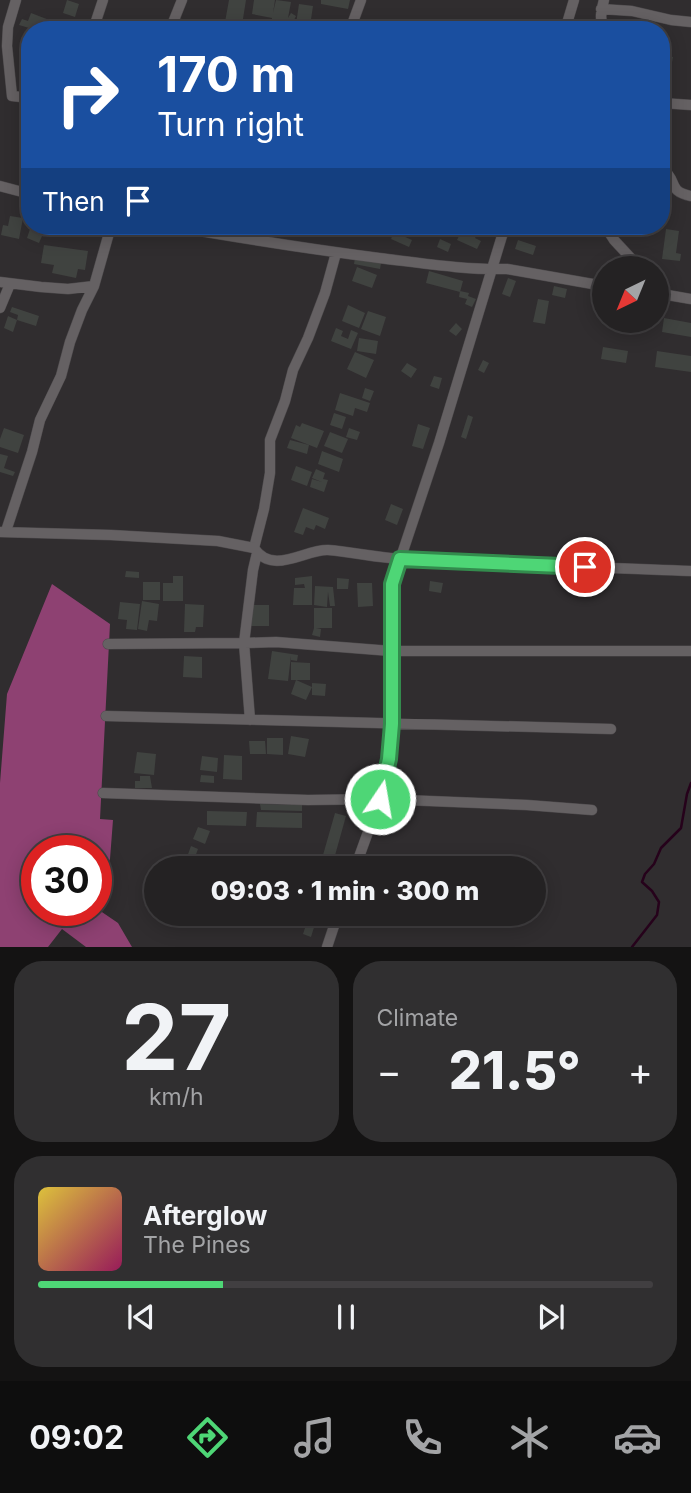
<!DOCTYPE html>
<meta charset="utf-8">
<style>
body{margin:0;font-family:Inter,sans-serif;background:#302f30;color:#f1f3f6;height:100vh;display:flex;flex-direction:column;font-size:26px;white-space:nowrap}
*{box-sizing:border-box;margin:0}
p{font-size:23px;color:#a3a4a6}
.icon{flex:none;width:38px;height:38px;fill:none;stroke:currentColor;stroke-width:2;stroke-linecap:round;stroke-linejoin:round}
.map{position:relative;height:947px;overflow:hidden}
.drawer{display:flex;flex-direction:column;gap:14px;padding:14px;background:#141313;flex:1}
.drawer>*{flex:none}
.banner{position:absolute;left:21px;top:21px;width:649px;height:214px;border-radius:28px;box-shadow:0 4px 18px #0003,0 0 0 2px #413f41;background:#1a4fa0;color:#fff;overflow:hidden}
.needle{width:46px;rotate:223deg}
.tools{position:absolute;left:592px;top:256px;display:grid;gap:14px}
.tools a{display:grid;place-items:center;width:77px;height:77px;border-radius:50%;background:#242223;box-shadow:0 4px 18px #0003,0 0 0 2px #413f41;font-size:35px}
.speed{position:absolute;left:21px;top:835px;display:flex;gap:14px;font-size:35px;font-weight:700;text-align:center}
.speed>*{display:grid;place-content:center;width:91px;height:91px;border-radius:50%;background:#242223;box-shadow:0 4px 18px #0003,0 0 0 2px #413f41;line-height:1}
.speed .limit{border:10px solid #d22;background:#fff;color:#111}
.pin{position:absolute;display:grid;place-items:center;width:60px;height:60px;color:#fff;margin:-30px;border:4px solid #fff;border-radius:50%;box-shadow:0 2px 7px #0007}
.me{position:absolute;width:77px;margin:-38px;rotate:12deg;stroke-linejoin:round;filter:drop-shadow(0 0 5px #0008)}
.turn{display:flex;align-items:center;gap:24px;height:147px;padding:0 21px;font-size:32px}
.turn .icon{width:91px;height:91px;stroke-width:2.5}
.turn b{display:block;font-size:49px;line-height:60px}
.then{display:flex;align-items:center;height:66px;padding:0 21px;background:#0003;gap:14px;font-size:26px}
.big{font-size:52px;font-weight:800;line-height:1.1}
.drawer .widget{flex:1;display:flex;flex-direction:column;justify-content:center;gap:10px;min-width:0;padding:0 24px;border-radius:28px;background:#302f30}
.drawer .dial{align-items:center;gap:0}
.dial b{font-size:91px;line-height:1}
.song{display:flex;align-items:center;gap:21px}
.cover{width:84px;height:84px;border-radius:10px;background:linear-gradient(135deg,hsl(50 70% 55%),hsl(330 70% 35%))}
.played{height:7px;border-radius:4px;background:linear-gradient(90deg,#4ed676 30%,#413f41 30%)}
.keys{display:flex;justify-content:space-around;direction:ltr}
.heat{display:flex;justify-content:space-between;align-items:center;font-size:38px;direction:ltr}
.drawer .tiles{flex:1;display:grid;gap:14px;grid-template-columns:1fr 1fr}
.widget:last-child{grid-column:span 2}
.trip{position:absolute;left:144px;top:856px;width:402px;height:70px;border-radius:35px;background:#242223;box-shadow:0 4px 18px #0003,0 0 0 2px #413f41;font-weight:800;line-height:70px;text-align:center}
.tab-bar{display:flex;height:112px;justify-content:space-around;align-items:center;background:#0e0e0e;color:#a3a4a6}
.tab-bar .icon{width:49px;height:49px}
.tab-bar .on{color:#4ed676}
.tab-bar b{font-size:32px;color:#f1f3f6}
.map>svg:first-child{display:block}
</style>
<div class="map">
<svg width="691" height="947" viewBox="0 0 691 947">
<rect width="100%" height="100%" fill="#302d2f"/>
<path fill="#8e4172" d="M52,584L110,624L100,819L113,820L110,859L96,887V850H37V910H96V908L118,923L132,947H86L62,929L48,947H0V783L7,694Z"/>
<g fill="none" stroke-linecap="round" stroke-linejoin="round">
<path stroke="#26021b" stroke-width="2.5" d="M632,947L657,915L659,902L652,891L642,882L645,874L654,864L661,848L681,828L687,794L691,783"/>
</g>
<path fill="#404340" d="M67,0L79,4L75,17L63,13Z
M229,0H246L242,25L225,22Z
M254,0H275L273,13L276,0L291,2L288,18L291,13L296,16L292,24L287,21H280L279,30H271L272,18L252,14Z
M321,0H350L348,9L321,4Z
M299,4L313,6L310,26L296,24Z
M31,13L57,23L54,30H36L19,25L22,19L28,21Z
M116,22L135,29V30H113Z
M662,55L673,57L668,83L662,81Z
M662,127L670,129L668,140L662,139Z
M10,216L23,218L19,239L1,235L3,225L8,226Z
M31,226L45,229L39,243L27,238Z
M464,226H472L480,229L475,238L481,241L477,249L457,240Z
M666,229L679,231L676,253L681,254L680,261L662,259Z
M394,232L412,240L409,247L391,239Z
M440,239L451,244L448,252L437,247Z
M518,240L536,246L533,255L515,249Z
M44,245L88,251L85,270L78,269L76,278L52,273L54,265L41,263Z
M355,258L381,263L380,269L354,264Z
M357,267L377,275L372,288L352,281Z
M429,271L463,281L460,292L426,283Z
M508,278L516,281L510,297L502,294Z
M554,286L567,289L565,298L552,295Z
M460,291L469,293L468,296L476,299L472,307L465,304L467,299L459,297Z
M538,299L549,301L545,324L533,322Z
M348,305L365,313L359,328L342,321Z
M12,307L39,316L36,326L17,320L13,332L4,328L8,316L17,320L18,315L10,312Z
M368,311L386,317L380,336L361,329Z
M664,318L691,323V337L662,332Z
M456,323L462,329L456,336L449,331Z
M336,328L343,331L341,336L348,339L351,330L358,333L351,349L331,341Z
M359,338L378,341L376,354L357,351Z
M603,347L628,351L626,363L601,359Z
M657,351L691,356V372L655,367Z
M355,352L374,360L366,378L347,369Z
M483,360L489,363L484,373L478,370Z
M407,363L417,369L411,378L401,371Z
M434,376L442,378L439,389L430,386Z
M365,388L374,391L370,401L362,398Z
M340,393L370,403L367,412L355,408L353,416L335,410Z
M334,413L346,417L342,429L330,425Z
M468,415L473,417L466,439L461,437Z
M302,423L324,431L317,448L291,438L296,425L300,427Z
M418,424L430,428L423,449L412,446Z
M4,428L24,435L18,453L0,447V439Z
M349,428L360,432L357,440L346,437Z
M330,432L348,439L342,453L324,446Z
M290,440L309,445L307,454L287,448Z
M322,451L343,459L339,472L318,464Z
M0,454L8,456L4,468L15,472L13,476L0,472Z
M296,466L312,472L307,486L291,480Z
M316,469L325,473L323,479L328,480L324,492L310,487L312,479L322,482L312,478Z
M391,504L403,509L397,525L385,520Z
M303,508L329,518L325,529L316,525L314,530L306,527L303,535L294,532Z
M126,571L139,572V578L125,577Z
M173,576H183V601H163V583H173Z
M312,576V605H293L294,588H305L304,584L295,585V578Z
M337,578L349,579L348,589H337Z
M430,581L443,583L441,593L429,591Z
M143,582H160V600H143Z
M357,583H372L373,606L358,607Z
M315,586L333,587L335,606H330L328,592L327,607L314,605Z
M142,601L159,604L157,621L149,620L147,631L138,629Z
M120,602L140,604L137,630L126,629L127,620L118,619Z
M185,604L204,605L203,627H196L195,632H184Z
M249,605H269V626H249Z
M314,608H332V628H316L321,629L320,637L312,635L314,628Z
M272,651L298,655L297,661L291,660V656L288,681L268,679Z
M184,656L202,657V678L183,677Z
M291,662L310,663V680H291Z
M296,680L312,687L306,700L291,694Z
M312,683L326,684L325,696L312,695Z
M291,736L309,739L305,757L288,754Z
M267,738H283V755L267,754Z
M249,741H265L266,754H250Z
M137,752L156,754L154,775L134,773Z
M224,755L242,756V780L223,779Z
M202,756L218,758L217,772L200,770Z
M201,775L214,776V783L200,782Z
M140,776H150L152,788H135V781H140Z
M260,804L302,805V811L261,810Z
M207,811L247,812L246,826L207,825Z
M257,812L302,813V828L256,827Z
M335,813L346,816L334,859L323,855Z
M198,827L210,831L205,844L193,839Z
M191,846L198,849L191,868H183Z
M182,914H240L239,924L181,917Z
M309,916L317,918L311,937L303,934Z"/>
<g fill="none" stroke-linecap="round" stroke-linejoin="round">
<g stroke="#4d4a4c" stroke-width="11">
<path id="minor" d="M16,0L8,27L7,46L12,96L30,98
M604,0C601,10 599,20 604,30
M601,9L632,11L671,20L691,22
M172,23L216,30
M93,30L103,0
M170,30L182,0
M350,30L361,0
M565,30L574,0
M662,103L691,105
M662,169C679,180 666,191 691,196
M0,186L30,194
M171,226C240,238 309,249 379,258C421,263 465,270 507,269L604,286
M605,226L614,240L640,268
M0,282L41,287L68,289L94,286
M656,293L691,299
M0,308L10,284
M6,531L32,452L40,420L61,376L70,342L82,310L94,286L111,226
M0,532L111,535L218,541L254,548C273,576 305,549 328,550C353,552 378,558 403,559C499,565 595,567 691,571
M254,548L264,509L270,473V440L285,401L293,370L308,338L325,293L336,253
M108,644L244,643L276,642L391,651H691
M106,716L611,729
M250,720L244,643L253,570L257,553
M103,793L308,800L380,799L527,805L592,810
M355,868L380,799L389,759L392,724V584L439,443L505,226
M327,947L338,914"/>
</g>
<use href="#minor" stroke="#656163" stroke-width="10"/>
</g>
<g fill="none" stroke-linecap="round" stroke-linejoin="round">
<g stroke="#338b4d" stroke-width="18">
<path id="route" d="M380,799L389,759L392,724V584L400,559L585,567"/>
</g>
<use href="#route" stroke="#4ed676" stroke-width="12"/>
</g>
</svg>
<div class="tools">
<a><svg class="needle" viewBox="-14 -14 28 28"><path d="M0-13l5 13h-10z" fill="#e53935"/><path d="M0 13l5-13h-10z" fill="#a3a4a6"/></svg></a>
</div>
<div class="speed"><div class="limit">30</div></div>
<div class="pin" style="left:585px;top:567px;background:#d93025"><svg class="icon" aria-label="arrive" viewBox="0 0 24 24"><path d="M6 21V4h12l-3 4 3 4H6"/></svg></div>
<svg class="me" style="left:380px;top:799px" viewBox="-20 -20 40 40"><circle r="17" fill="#4ed676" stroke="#fff" stroke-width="3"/><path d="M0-11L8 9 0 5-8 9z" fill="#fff"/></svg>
<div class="trip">09:03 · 1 min · 300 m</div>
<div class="banner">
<div class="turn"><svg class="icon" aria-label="right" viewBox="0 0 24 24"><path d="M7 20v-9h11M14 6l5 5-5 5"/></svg><div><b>170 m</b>Turn right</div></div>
<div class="then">Then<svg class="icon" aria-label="arrive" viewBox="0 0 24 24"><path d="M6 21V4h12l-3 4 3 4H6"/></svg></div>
</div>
</div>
<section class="drawer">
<div class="tiles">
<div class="widget dial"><b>27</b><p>km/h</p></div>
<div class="widget"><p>Climate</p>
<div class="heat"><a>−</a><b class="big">21.5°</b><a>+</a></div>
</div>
<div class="widget">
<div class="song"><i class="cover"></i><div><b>Afterglow</b><p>The Pines</p></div></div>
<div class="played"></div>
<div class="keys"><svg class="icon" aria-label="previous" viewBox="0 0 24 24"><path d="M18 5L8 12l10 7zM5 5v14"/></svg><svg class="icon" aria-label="pause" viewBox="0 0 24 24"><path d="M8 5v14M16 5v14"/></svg><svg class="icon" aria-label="next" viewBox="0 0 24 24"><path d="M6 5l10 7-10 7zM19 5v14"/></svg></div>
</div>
</div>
</section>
<nav class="tab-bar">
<b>09:02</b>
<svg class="icon on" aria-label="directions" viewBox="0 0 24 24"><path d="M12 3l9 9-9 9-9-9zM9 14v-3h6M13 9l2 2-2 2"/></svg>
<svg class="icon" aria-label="music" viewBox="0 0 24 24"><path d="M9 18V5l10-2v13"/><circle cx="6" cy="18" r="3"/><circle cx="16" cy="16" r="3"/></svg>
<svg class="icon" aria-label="phone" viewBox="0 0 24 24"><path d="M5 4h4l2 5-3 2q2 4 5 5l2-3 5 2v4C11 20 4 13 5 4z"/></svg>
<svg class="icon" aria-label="climate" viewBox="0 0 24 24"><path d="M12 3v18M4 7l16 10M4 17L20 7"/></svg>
<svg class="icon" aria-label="car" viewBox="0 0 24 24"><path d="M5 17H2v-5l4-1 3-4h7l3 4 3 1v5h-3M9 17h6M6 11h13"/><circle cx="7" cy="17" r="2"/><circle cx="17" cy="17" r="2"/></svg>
</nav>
